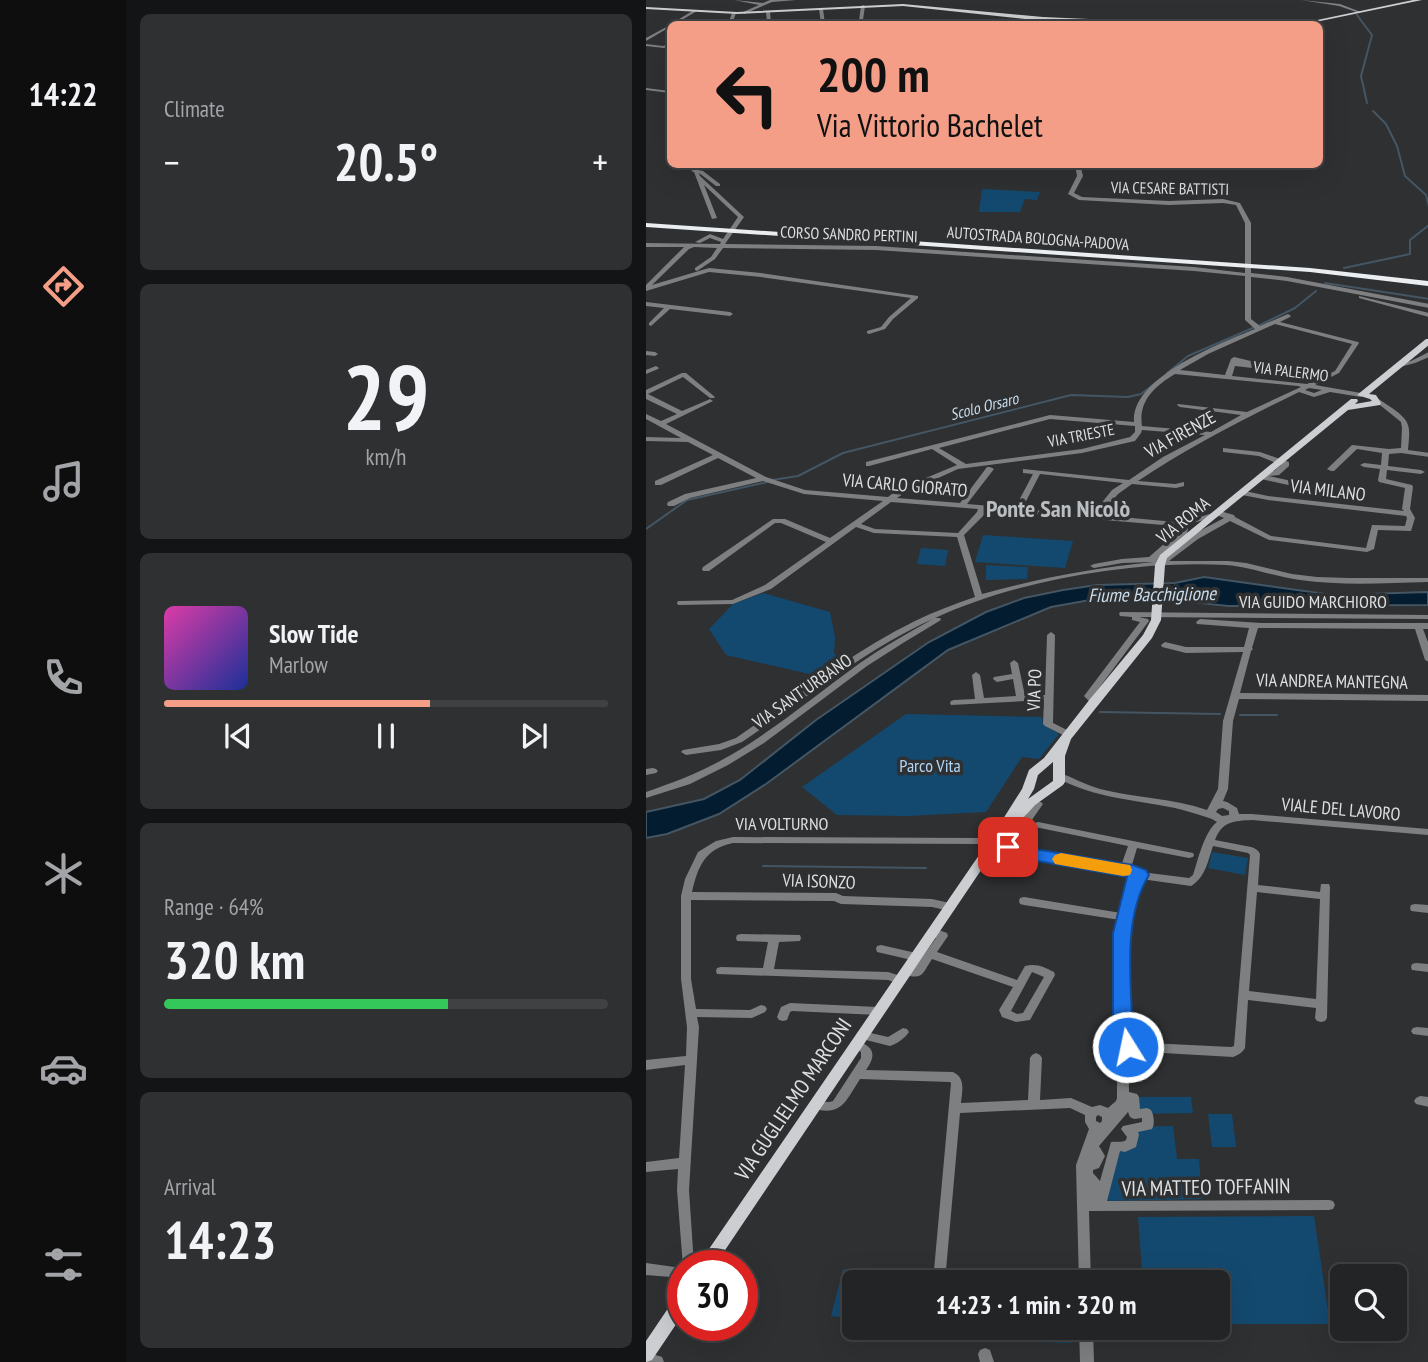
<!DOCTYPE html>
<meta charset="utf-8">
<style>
body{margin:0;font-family:"PT Sans Narrow",sans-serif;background:#2e3032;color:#f1f3f6;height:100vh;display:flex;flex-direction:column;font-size:26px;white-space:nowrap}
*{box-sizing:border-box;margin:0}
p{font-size:23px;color:#a2a4a7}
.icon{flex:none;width:38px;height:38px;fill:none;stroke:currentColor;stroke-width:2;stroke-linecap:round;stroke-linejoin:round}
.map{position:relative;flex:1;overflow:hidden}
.drawer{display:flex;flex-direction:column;gap:14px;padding:14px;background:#131415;width:520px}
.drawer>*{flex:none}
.top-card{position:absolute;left:21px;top:21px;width:656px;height:147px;border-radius:10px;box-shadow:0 7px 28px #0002,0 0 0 2px #3f4143;background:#f49e88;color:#111;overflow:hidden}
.fabs{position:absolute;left:684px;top:1264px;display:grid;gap:14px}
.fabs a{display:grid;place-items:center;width:77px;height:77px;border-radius:10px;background:#222426;box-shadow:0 7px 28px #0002,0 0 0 2px #3f4143;font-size:35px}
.speed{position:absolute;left:21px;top:1250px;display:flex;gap:14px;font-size:35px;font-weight:700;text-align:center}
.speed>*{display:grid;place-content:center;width:91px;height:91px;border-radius:50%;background:#222426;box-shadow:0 7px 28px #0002,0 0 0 2px #3f4143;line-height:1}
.speed .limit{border:10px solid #d22;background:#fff;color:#111}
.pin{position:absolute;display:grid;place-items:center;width:60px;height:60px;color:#fff;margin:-30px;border-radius:14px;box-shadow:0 4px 10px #0006}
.me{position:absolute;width:77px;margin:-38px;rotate:350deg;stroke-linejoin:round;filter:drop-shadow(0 0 5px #0008)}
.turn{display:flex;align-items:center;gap:24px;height:147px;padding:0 35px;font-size:32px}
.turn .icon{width:91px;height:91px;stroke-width:2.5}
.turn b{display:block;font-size:49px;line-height:60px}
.big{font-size:52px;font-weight:700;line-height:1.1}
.drawer .tile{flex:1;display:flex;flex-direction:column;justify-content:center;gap:10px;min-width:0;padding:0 24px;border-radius:10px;background:#2e3032}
.drawer .dial{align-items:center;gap:0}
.dial b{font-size:91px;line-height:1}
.song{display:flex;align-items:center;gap:21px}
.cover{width:84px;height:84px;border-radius:10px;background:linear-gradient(135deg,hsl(320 70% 55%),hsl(230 70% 35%))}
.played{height:7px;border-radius:4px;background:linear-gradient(90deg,#f49e88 60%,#3f4143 60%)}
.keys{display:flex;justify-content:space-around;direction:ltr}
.heat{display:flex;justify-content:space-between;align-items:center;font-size:38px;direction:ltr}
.charge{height:10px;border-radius:5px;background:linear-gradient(90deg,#34c759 64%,#3f4143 0)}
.trip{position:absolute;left:196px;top:1270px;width:388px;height:70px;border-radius:10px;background:#222426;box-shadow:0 7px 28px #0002,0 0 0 2px #3f4143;font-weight:700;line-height:70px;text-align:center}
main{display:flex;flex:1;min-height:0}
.tabs{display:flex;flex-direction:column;width:126px;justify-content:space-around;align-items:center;background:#0e0e0f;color:#a2a4a7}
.tabs .icon{width:49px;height:49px}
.tabs .current{color:#f49e88}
.tabs b{font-size:32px;color:#f1f3f6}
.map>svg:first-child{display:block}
</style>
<main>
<nav class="tabs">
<b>14:22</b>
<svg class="icon current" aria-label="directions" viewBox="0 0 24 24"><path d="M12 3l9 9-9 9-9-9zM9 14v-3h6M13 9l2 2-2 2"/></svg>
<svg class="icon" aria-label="music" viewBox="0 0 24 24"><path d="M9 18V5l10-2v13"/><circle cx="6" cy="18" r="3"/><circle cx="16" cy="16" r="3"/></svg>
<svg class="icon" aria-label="phone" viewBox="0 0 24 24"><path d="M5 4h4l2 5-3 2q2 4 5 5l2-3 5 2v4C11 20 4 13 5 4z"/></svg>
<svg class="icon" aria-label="climate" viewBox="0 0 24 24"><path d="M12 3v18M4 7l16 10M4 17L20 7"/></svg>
<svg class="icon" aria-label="car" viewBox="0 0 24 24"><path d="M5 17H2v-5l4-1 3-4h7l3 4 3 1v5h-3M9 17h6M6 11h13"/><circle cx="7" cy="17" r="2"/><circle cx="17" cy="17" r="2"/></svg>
<svg class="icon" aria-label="filters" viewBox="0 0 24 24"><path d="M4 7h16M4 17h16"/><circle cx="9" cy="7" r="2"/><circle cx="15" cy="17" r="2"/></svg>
</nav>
<section class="drawer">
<div class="tile"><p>Climate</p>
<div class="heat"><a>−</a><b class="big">20.5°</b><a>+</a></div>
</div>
<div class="tile dial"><b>29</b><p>km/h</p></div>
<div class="tile">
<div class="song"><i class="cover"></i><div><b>Slow Tide</b><p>Marlow</p></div></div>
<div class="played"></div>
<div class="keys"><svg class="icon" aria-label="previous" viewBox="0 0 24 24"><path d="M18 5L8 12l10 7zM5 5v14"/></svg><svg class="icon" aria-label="pause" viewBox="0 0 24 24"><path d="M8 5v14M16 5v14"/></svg><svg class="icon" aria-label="next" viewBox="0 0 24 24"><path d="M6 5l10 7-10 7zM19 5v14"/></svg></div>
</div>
<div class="tile"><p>Range · 64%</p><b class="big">320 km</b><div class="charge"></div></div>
<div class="tile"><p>Arrival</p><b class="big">14:23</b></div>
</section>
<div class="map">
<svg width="783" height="1362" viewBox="0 0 783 1362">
<rect width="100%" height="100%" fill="#2e3032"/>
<path fill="#14496f" d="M336,189L394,192L391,200L379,199L374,212H333Z
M337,535L427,541L419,568L329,562Z
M275,548L302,550L299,566L271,564Z
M340,565L382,567L381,579L340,580Z
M117,593L184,612L189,637L188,653L197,668L181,678L80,655L63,629L87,604Z
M260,714L396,717L397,724L413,734L393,759L376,757L340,812L262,816L191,815L156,787Z
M566,852L602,858L599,875L562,868Z
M487,1097H545L547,1113L488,1114Z
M562,1114H586L590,1147H566Z
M527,1126L531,1159H553L556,1199L454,1201L469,1146H483V1127Z
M668,1216L684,1324H572V1283H497L492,1217Z
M197,1269L304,1283H208V1319L185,1316Z
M265,1328H426V1343L267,1338Z"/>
<path fill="#031c2f" stroke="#445664" stroke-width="2" d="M558,577L687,595L782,592V605L582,606L545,602L530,595H509L461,597L405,607L302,650L120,784L73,814L21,834L0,838V812L58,799L94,780L170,720L283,642L340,612L378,598L417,590L451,585L529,583Z"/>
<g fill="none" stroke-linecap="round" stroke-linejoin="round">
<path stroke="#445664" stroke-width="2" d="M711,15L726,35L715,76L721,103
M727,111L740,124L751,146L759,176L780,195L783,207
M698,268L764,254V240L783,225
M679,283L783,299
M614,325L649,308L670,291
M521,373L542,356L609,327
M126,480L152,476L197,453L425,395L482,397L495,394L512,381
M0,529L41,500L121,482
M454,712L574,714
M594,715H631
M117,866L280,868"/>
<path fill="#7e7f80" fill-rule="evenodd" d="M88,0L117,3L124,0H150L126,2L98,14L97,12L113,5Z
M655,0L694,4L715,12L713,13L693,6Z
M217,5L219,6L217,20L215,21L213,20L215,6Z
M175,8L177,9L179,24H175L173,9Z
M48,10L51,11L29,24H25Z
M122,11L124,12L125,22L123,23L121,22L120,12Z
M88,12L90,13L86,24H82L86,13Z
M24,25V27L0,41V38Z
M24,43V45L18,48L0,46V44L17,46Z
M0,88L24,91V93L0,90Z
M45,164H50L52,170L57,171L74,184V186H70L53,173L54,176L98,217L79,244L230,246L548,267L599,273V223L590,205L577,203L523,205L433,200L422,194L431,176L429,164H434L437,176L428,193L436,197L523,201L577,199L594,203L605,223V273L641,277L783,304V308L641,281L605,277V319L614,326L642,314L645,316L644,317L634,322L712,342L713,343L693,373L669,385L715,393L718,395L715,397L684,392L668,397L653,392C598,419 543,447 492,481L529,484L538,482V486L530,488L486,484L472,494L454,515L529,522L539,521L574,511L588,515L589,517L625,536L720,548L726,525L759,526L761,518L760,516L622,500L596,495L595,493L599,491L622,496L758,511L756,509L759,488L733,482L732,480L734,469L718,467L714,465L718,463L735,465L736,453L711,449L688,471H685L681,469L706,445L743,449L755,448L756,428L755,422L729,401L728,400L731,398C736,401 741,405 746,408C766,422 764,427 762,450L783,453V457L755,453L743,454L742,466L775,470L779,472L775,474L741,470L740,479L766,485L767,487L764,509L769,518L765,531L732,530L728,549L721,552L623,540L584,521L552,539L523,561H582L600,563L646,574L671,577L702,578H783V582C740,583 696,586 654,580C629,577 606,567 580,565C487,560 372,580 289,618H294L295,620L257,643L221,666L118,743L82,765L44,784L0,798V792C26,783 50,774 74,761C124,734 168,696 214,663C237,647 262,633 287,619C218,650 158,700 96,742L75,750L40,755L35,752L37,750L73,744L90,738C148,698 206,652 269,621C289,611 309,604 329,597L311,537L228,533L210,527L125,589L87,604L32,605L31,603L32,601H35L86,600L119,585L180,542L135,523H129L63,571H57L56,569L57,567L127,519H139L184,538L237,501L158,494L117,481L44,498L28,506H22L21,504L22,502L39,494L110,478L72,458L15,485H9V481L67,455L42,442L0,441V437L35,438L0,419V414L15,421L31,414L0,399V390L36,373H40L69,397L68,398H64L37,377L2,394L36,411L62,400L64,399L67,401L20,424L120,477L159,490L242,497L251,490L311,465L286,449L223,466H220V462L404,415L488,422C485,377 575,343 609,329L599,320V276L548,271L230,250L77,248L69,259L51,271L49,270V268L65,257L71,248L48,247L43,249L6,285L63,268L115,273L272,296V298L247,319L239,329L223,334L221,333V331L235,327L243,317L265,298L115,277L63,272L0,291V285L38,247H0V243L74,244L75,242L64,238L54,243L49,242L64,234L77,239L92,217L58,185L71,218L66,219L48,172L45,171L47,170ZM629,324L706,344L689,371L661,384L586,376L589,366L606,368L608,367L610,363L609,362L588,357L585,359L579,375L534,370L562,354ZM529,374L652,386L655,387L601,412L532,404L531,405L534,407L595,415L565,432L496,426C492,401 509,386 529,374ZM663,388L676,390L668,393L659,390ZM404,419L489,426V432L484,437L436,449L320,464L293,448ZM496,430L559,435L517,457L483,480L377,469V473L387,474L369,508L321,504L348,469L344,467H341L314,503L251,498L257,494L312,469L436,453L489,441L495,433ZM394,474L477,483L466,490L446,515L376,509ZM245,502L332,509L331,512L312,533L229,529L215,524ZM339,510L529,526H535L534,530L503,557L476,559L448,564L444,566L448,568L476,563L507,562C449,568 393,578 336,594L318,535L338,515ZM573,516L578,518L546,535L518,557L517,559L520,561L508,562L516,561L517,559L513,557L541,533L543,524Z
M713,296L783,313V317L713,298Z
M0,302L84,312L87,314L84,316L24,309L5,326L3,325V323L18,308L0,306Z
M0,351L9,352L12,354L9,356L0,355Z
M783,352V357L769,363L754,367L751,365L765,361Z
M10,366L13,368L12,369L0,374V370Z
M577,448L614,452L643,462V466L633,475L623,476L682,489L683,491L679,493L615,479L614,477L619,475V472L628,471L635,465L613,456L577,452Z
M474,612L783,615V619L493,617L502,619L503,621L447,696L452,701L451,703H445L438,696L494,622L486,620V617L474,616L473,614Z
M554,619L615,623H783V629H777L783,645V662L779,660L769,629L612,628L606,648L607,649L605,651L594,693L783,695V701L593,699L587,721L582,789L577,801L581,802L591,808L593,814H606L783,829V835L606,820C588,821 576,821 569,840L605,847C609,848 612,850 614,854L612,885L674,892L675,884H683L684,887L681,1018L679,1021L675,1022L671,1021L669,1018L670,1008L602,1000L599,1048C596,1053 592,1055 587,1057L482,1051L483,1092L491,1094L493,1097L494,1109L501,1108L505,1110C508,1115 509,1124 506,1129L492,1132L493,1135L490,1147L479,1152L474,1151L461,1201L683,1200L687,1201L689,1205L687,1209L683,1210L443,1211L445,1283H433L430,1165L443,1129L439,1122V1115L424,1108L314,1113L300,1270L299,1274L294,1276L289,1274L288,1270L305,1083L304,1082L214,1079C199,1102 196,1117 165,1108L163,1105L165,1102C172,1099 180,1104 187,1101L215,1058V1052L206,1047L204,1044L206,1041L210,1040C228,1047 231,1054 220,1070L307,1072C320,1078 316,1091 315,1103L382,1100L384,1058L386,1055L390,1053L394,1055L396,1058L394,1100L425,1098L446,1107L454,1105L462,1108L470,1101L471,1098V933L474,920L378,905L374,904L373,901L374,898L378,897L475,913L483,880L486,876L365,854L361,853L357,847L389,802H395L397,804L367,847L368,848L475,866L482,846L389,827L387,825L389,823L392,822L547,853L548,855L547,857L543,858L491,848L485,868L495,872L543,878L547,875C552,860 558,832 571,822L566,819C554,815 542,811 529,808C485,799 452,799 411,778L409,776L414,773C428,778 440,785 454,789C490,798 527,798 561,810L572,789L577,721L597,652L540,653L516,647L515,645L519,642L540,647H598L603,628L551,624L550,622ZM577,808L583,811V815L576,816L570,812L572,809ZM567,846L602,853L604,855L588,1046L585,1047L482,1042L481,933L493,881L495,879L545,886C559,878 562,861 567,846ZM611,892L674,899L670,999L603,991ZM482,1112L484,1117L488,1119L496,1118V1122L477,1126L475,1129L481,1137L480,1140C476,1143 470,1141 465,1142L454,1181L447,1173V1170L453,1168L459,1156L453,1146ZM452,1115L456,1117V1121L454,1123L450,1121V1117Z
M405,632L409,635L407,723L425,732L427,734L425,736H419L399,726L397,724L398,700L305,705L304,703L305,701L308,700L329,699L326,675L330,672L334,675L338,698L370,696L367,679L351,682L347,679L348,677L366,674L364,663L368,660L372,663L379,696L399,695L401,635Z
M7,768L10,769L12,771L10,773L0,775V769Z
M87,837L332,838L349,843L351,845L349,847L346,848L332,844L87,843C59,849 52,866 46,892L190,893L197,896L286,899L308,904L309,907L308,910L304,911L286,907L195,904L188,901L45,900V979L50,1009L104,1010L115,1005L119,1006L121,1009L119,1012L106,1018L51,1017L53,1027L43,1190L48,1265H37V1267L31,1190L32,1169L0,1172V1162L33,1158L39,1065L0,1070V1060L40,1056L41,1027L35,979V896L39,879L52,852L70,841Z
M769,904L783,905V913L765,911L764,908L765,905Z
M287,928L301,933L302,936L291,952L371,980L379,966C391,963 398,967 408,972L409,975L384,1020L370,1022L356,1017L353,1010L367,987L286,959C275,976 277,980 256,974L255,971L256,968L260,967L268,969L290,938L283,935L282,932L283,929ZM386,972L398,977L377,1013L371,1014L365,1011Z
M95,934L154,935L155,938L154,941L133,942L128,969L242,972L258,977L259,980L258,983L254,984L242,980L71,974L70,971L71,968L75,967L117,968L122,942L91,941L90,938L91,935Z
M235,945L270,953L274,954L275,957L274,960L270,961L231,952L230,949L231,946Z
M770,963L783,964V972L766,970L765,967L766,964Z
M144,1003L232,1007L236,1008L238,1011L236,1014L232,1015L146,1011L144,1012L141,1020L137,1021L133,1020L131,1017L135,1007Z
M771,1027L783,1028V1036L767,1034L765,1031L767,1028Z
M257,1028L261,1029L263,1032C259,1038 251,1044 244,1046L212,1038L210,1035L212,1032L216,1031L242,1037Z
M774,1096L783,1097V1107L770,1104L768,1101L770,1098Z
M0,1263L36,1268L37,1271V1309L34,1310L29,1308L27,1304L25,1277L0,1275Z
M433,1328H447L448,1362H434Z
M339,1348L344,1350L348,1362H334L332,1354L334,1350Z
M0,1352L16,1357L18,1362H0Z"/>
<path fill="#ccced1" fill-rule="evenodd" d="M767,0H776L660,24H652Z
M257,4L397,17L512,22L515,24L397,21L257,6L91,14L0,9V7L91,12Z
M780,339H783V345L723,394L730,395L735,403L734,405L702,410L521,558L519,565L515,620L506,638L425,739L419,756V782L417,785L389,805L350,848L69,1265H52L342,842L354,829L352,827L376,789L383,770L398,758L444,699L497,635L505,620L509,565L514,555L705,399H711L712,401L709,404L726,401L724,399L711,395ZM407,762V781L382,799L388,789L392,775Z
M37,1293V1314L6,1360L0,1362V1341L31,1295Z"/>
<path fill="#ebeef1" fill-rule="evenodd" d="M0,223L664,268L783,281V286L664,272L0,227Z"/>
</g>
<path fill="#1a73e8" stroke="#114b97" stroke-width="2" d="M362,841L370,846L487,865L500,870L503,875C475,921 486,988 487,1040L492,1047L489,1052L482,1055L470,1052L467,1046V933L481,877L358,855L353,847L356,843Z"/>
<path fill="#f59e0b" d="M415,853L477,864L484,865L486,870L484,875L477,876L409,864L406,859L409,855Z"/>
<g text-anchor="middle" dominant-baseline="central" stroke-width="7" stroke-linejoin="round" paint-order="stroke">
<g font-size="16" fill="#dddfe0" stroke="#2e3032">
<text transform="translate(524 188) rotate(1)">VIA CESARE BATTISTI</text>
<text transform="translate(203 234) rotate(2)">CORSO SANDRO PERTINI</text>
<text transform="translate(392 238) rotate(4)">AUTOSTRADA BOLOGNA-PADOVA</text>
<text transform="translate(645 371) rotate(7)">VIA PALERMO</text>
<text transform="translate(435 435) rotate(-11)">VIA TRIESTE</text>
</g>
<g font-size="16" font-style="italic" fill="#cadded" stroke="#2e3032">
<text transform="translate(338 406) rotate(-14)">Scolo Orsaro</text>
</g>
<g font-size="18" fill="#dddfe0" stroke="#2e3032">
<text transform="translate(534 434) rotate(-29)">VIA FIRENZE</text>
<text transform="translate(259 485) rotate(5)">VIA CARLO GIORATO</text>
<text transform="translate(682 490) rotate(7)">VIA MILANO</text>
<text transform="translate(537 520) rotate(-39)">VIA ROMA</text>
<text x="667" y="601">VIA GUIDO MARCHIORO</text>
<text transform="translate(686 681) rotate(1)">VIA ANDREA MANTEGNA</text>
<text transform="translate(388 690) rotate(-88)">VIA PO</text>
<text transform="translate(156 691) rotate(-35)">VIA SANT'URBANO</text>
<text transform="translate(695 809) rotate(5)">VIALE DEL LAVORO</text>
<text x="136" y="823">VIA VOLTURNO</text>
<text transform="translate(173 881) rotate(2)">VIA ISONZO</text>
</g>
<g font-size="18" fill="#b0d5f5" stroke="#2e3032">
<text x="284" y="765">Parco Vita</text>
</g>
<g font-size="19" font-style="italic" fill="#cadded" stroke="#2e3032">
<text transform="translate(506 594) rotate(-1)">Fiume Bacchiglione</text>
</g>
<g font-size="21" fill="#dddfe0" stroke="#2e3032">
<text transform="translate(147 1099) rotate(-56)">VIA GUGLIELMO MARCONI</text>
<text transform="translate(560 1187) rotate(-1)">VIA MATTEO TOFFANIN</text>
</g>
<g font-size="24" font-weight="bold" fill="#bbbec1" stroke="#2e3032">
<text x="412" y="508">Ponte San Nicolò</text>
</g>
</g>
</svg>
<div class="fabs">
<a><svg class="icon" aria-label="search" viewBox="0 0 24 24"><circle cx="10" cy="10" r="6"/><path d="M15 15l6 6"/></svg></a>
</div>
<div class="speed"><div class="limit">30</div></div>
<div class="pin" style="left:362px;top:847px;background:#d93025"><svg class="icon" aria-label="arrive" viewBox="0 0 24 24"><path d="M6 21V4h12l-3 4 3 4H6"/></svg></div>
<svg class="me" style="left:482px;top:1047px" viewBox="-20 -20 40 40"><circle r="17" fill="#1a73e8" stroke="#fff" stroke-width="3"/><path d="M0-11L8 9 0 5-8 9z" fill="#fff"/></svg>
<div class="trip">14:23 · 1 min · 320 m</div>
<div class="top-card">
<div class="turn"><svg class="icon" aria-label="left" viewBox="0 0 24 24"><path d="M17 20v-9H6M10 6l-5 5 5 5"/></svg><div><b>200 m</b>Via Vittorio Bachelet</div></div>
</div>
</div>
</main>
